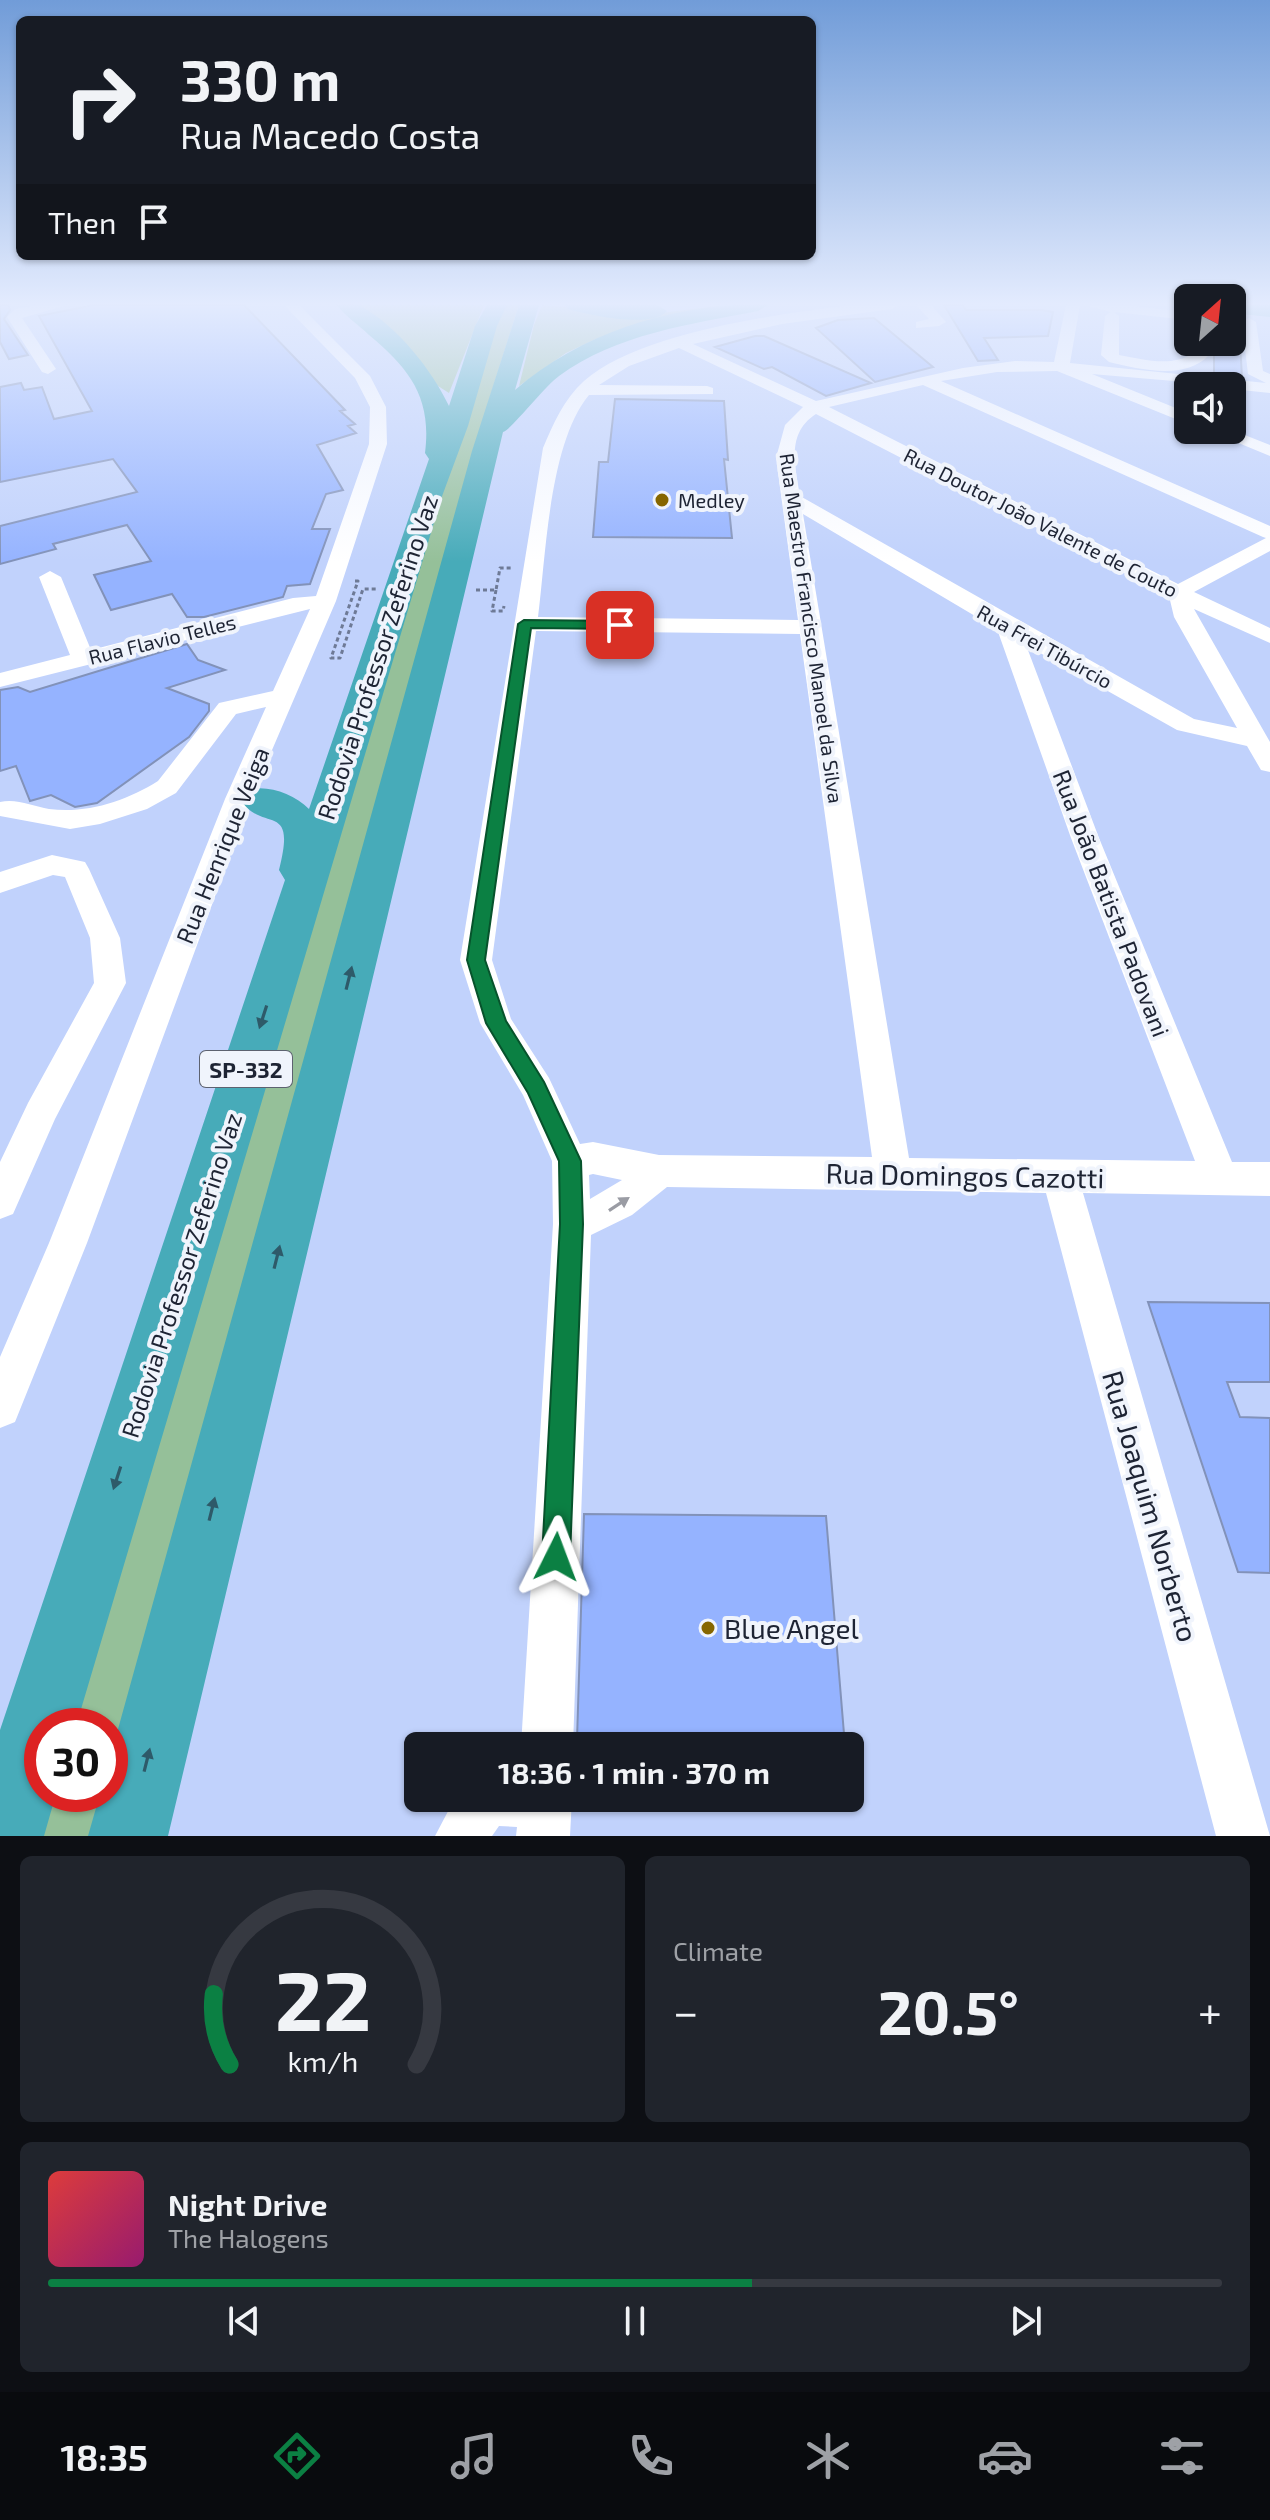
<!DOCTYPE html>
<meta charset="utf-8">
<style>
body{margin:0;font-family:"Exo 2",sans-serif;background:#20242c;color:#f1f3f6;height:100vh;display:flex;flex-direction:column;font-size:30px;white-space:nowrap}
*{box-sizing:border-box;margin:0}
p{font-size:26px;color:#9ea1a6}
.icon{flex:none;width:44px;height:44px;fill:none;stroke:currentColor;stroke-width:2;stroke-linecap:round;stroke-linejoin:round}
.map{position:relative;height:1836px;overflow:hidden}
.panel{display:flex;flex-direction:column;gap:20px;padding:20px;background:#0d0f14;flex:1}
.panel>*{flex:none}
.guide{position:absolute;left:16px;top:16px;width:800px;height:244px;border-radius:12px;box-shadow:0 2px 6px #0004;background:#171b24;color:#f1f3f6;overflow:hidden}
.needle{width:52px;rotate:27deg}
.tools{position:absolute;left:1174px;top:284px;display:grid;gap:16px}
.tools a{display:grid;place-items:center;width:72px;height:72px;border-radius:12px;background:#171b24;box-shadow:0 2px 6px #0004;font-size:40px}
.speed{position:absolute;left:24px;top:1708px;display:flex;gap:16px;font-size:40px;font-weight:700;text-align:center}
.speed>*{display:grid;place-content:center;width:104px;height:104px;border-radius:50%;background:#171b24;box-shadow:0 2px 6px #0004;line-height:1}
.speed .limit{border:12px solid #d22;background:#fff;color:#111}
.pin{position:absolute;display:grid;place-items:center;width:68px;height:68px;color:#fff;margin:-34px;border-radius:16px;box-shadow:0 4px 12px #0006}
.me{position:absolute;width:88px;margin:-44px;rotate:3deg;stroke-linejoin:round;filter:drop-shadow(0 0 6px #0008)}
.turn{display:flex;align-items:center;gap:28px;height:168px;padding:0 32px;font-size:36px}
.turn .icon{width:104px;height:104px;stroke-width:2.5}
.turn b{display:block;font-size:56px;line-height:68px}
.then{display:flex;align-items:center;height:76px;padding:0 32px;background:#0003;gap:16px;font-size:30px}
.big{font-size:60px;font-weight:700;line-height:1.1}
.panel .tile{flex:1;display:flex;flex-direction:column;justify-content:center;gap:12px;min-width:0;padding:0 28px;border-radius:12px;background:#20242c}
.panel .dial{align-items:center;gap:0}
.dial svg{height:208px;overflow:visible;fill:none;stroke:#363941;stroke-width:7;stroke-linecap:round;text-anchor:middle}
.dial text{fill:#f1f3f6;stroke:none}
.song{display:flex;align-items:center;gap:24px}
.cover{width:96px;height:96px;border-radius:12px;background:linear-gradient(135deg,hsl(0 70% 55%),hsl(320 70% 35%))}
.played{height:8px;border-radius:4px;background:linear-gradient(90deg,#0b8043 60%,#363941 60%)}
.keys{display:flex;justify-content:space-around;direction:ltr}
.heat{display:flex;justify-content:space-between;align-items:center;font-size:44px;direction:ltr}
.panel .tiles{flex:1;display:grid;gap:20px;grid-template-columns:1fr 1fr}
.tile:last-child{grid-column:span 2}
.trip{position:absolute;left:404px;top:1732px;width:460px;height:80px;border-radius:12px;background:#171b24;box-shadow:0 2px 6px #0004;font-weight:700;line-height:80px;text-align:center}
.tab-bar{display:flex;height:128px;justify-content:space-around;align-items:center;background:#090b0e;color:#9ea1a6}
.tab-bar .icon{width:56px;height:56px}
.tab-bar .current{color:#0b8043}
.tab-bar b{font-size:36px;color:#f1f3f6}
.map>svg:first-child{display:block}
</style>
<div class="map">
<svg width="1270" height="1836" viewBox="0 0 1270 1836">
<rect width="100%" height="100%" fill="#c1d2fc"/>
<path fill="#95c099" d="M357,305H484L449,393L438,386L413,354Z
M502,305H519L489,400L105,1836H36L48,1794H110V1726H69L492,328Z
M542,305L653,314L725,305L598,338L566,353L519,386L534,325Z"/>
<path fill="#95b3ff" stroke="#8292b9" stroke-width="2" d="M0,305H8L10,310L4,319L28,355L9,359L0,342Z
M94,305H244L345,410L340,411L355,424L348,426L356,433L317,445L343,490L326,494L312,529H330L310,584L287,586L283,597L204,617H187L172,594L111,610L94,575L151,561L127,525L53,544L56,549L0,564V526L137,492L113,459L0,482V387L21,383L24,390L42,387L54,419L92,411L39,316Z
M944,305H963L966,310H1042L1053,312L1048,336L984,338L998,360L978,361Z
M874,318L933,367L875,382L816,328L838,320Z
M755,336H764L871,383L826,396L772,367L764,369L715,347Z
M1214,342H1240L1242,378L1214,375Z
M615,399L724,401L728,460L724,459L732,538L593,537L599,462H608Z
M187,644L198,660L225,670L167,688L209,704V711L189,737L97,803L75,807L51,795L30,801L16,766L0,771V690L18,687L30,692Z
M1148,1302L1270,1303V1382H1227L1240,1417L1270,1418V1573L1238,1572Z
M584,1514L826,1516L845,1746H711L577,1740Z"/>
<g fill="none" stroke-linecap="round" stroke-linejoin="round">
<path stroke="#6e7a96" stroke-width="3" stroke-dasharray="4 3" stroke-linecap="butt" d="M355,581H358L331,658H340L363,589H376
M476,590H496L500,568H513
M496,590L492,611H503L504,606"/>
<path fill="#fff" fill-rule="evenodd" d="M37,305H67L22,318L56,369L48,374L42,372L7,317L15,309Z
M284,305H299L370,376L386,407L387,444L336,601L251,799L87,1243L15,1422L0,1428V1357L49,1243L225,799L266,707L236,714L176,793L147,809L100,824L70,829L0,816V802C16,798 33,806 49,809C87,814 126,801 158,781L219,703L273,691L310,609L0,687V673L70,655L39,577L50,571L61,577L91,650L293,598L316,596L369,444L370,407L355,378Z
M852,305H899L892,309L782,324L693,344L816,401L963,368L1015,361L1054,362L1066,305H1080L1070,363L1266,383L1248,374L1242,322L1249,318L1256,322L1263,371L1270,374V393L1232,389V386L1092,374L1188,413V424L1057,371L997,372L941,381L1270,526V551L1194,592L1270,628V643L1194,609L1270,742V772L1261,770L1247,746L1177,730L1026,645L1099,838L1232,1162H1270V1196L1083,1193L1270,1836H1216L1046,1193L667,1187L632,1215L591,1235L573,1746H521L553,1224L552,1161L523,1095L480,1023L460,960L543,448C553,424 564,399 584,381C640,332 779,314 852,305ZM679,348L803,407L785,425L776,458L798,620L538,617C546,555 549,443 589,395L713,394V388L707,386L599,385L629,366ZM923,385L1263,537L1266,538L1178,584L829,407ZM816,414L1169,596L1174,617L1237,728L1194,719L800,496C795,466 786,433 816,414ZM803,514L997,629L1071,838L1195,1161L909,1158ZM536,631L800,634L872,1157L659,1155L593,1142L580,1144L549,1078L511,1019L492,960ZM593,1174L622,1180L590,1199L589,1175Z
M916,305H931L946,322L939,326L916,328V322L929,319Z
M1123,305L1188,312V320L1114,312L1119,316V355C1142,359 1172,368 1193,353L1194,342H1208L1209,355C1185,381 1139,369 1109,362L1101,355L1105,316L1111,312L1088,306Z
M1207,430H1232L1270,445V456Z
M52,855L85,862L89,869L120,938L126,983L55,1119L13,1214L0,1219V1162L28,1103L94,983L90,938L65,877L53,875L0,893V872Z
M455,1798H572L570,1836H516L517,1827L499,1826L492,1836H435Z"/>
<path fill="#47abb9" fill-rule="evenodd" d="M337,305C344,305 355,303 362,307C397,326 432,370 449,406L475,326L487,305H507L497,326L468,426L441,499L76,1726H42V1794H56L44,1836H0V1730L285,880L279,870C297,799 263,835 240,799L246,790C267,784 293,793 309,809L429,459L425,453C432,398 410,369 369,335C359,325 345,316 337,305Z
M519,305H539L515,390C583,331 679,302 768,305L758,311C691,324 616,334 559,376C545,386 511,430 503,432L168,1836H88L100,1794H110V1758L472,451Z
M565,305H657L667,311C652,329 589,315 568,309Z
M1232,305H1270V317L1232,313Z"/>
</g>
<defs><path id="oneway-solid" d="M-6-.8H1V-3.2L6.5 0L1 3.2V.8H-6Z" transform="scale(2)"/></defs>
<g fill="#2e5a69">
<use href="#oneway-solid" transform="translate(349 978) rotate(-76)"/>
<use href="#oneway-solid" transform="translate(263 1017) rotate(108)"/>
<use href="#oneway-solid" transform="translate(277 1257) rotate(-76)"/>
<use href="#oneway-solid" transform="translate(117 1478) rotate(108)"/>
<use href="#oneway-solid" transform="translate(212 1509) rotate(-76)"/>
<use href="#oneway-solid" transform="translate(147 1760) rotate(-76)"/>
</g>
<use fill="#9a9ca4" href="#oneway-solid" transform="translate(619 1204) rotate(-33)"/>
<linearGradient id="sky" x2="0" y2="1"><stop stop-color="#719cd8"/><stop offset="0.54" stop-color="#e3ebfe"/><stop offset="1" stop-color="#e3ebfe" stop-opacity="0"/></linearGradient>
<rect width="1270" height="562" fill="url(#sky)"/>
<path fill="#0b8043" stroke="#07532c" stroke-width="2" d="M524,620L620,621L627,625L620,629L531,628L485,960L506,1021L544,1082L581,1161L583,1224L570,1557L566,1567L556,1572L546,1567L542,1557L560,1224L559,1161L528,1093L486,1023L467,960L518,624Z"/>
<g fill="#866600" stroke="#f0f4fc" stroke-width="3">
<circle cx="662" cy="500" r="8"/>
<circle cx="708" cy="1628" r="8"/>
</g>
<g text-anchor="middle" dominant-baseline="central" stroke-width="8" stroke-linejoin="round" paint-order="stroke">
<g font-size="20" fill="#1e2434" stroke="#f0f4fc" text-anchor="start">
<text x="678" y="500">Medley</text>
</g>
<g font-size="20" fill="#1e2434" stroke="#f0f4fc">
<text transform="translate(1041 522) rotate(27)">Rua Doutor João Valente de Couto</text>
<text transform="translate(812 628) rotate(82)">Rua Maestro Francisco Manoel da Silva</text>
<text transform="translate(162 639) rotate(-14)">Rua Flavio Telles</text>
<text transform="translate(1045 646) rotate(29)">Rua Frei Tibúrcio</text>
</g>
<rect fill="#f0f4fc" stroke="#5d6270" stroke-width="2" x="200" y="1051" width="92" height="36" rx="6"/>
<g font-size="22" font-weight="bold" fill="#1e2434">
<text x="246" y="1069">SP-332</text>
</g>
<g font-size="24" fill="#1e2434" stroke="#f0f4fc">
<text transform="translate(377 657) rotate(-72)">Rodovia Professor Zeferino Vaz</text>
<text transform="translate(222 845) rotate(-68)">Rua Henrique Veiga</text>
<text transform="translate(1112 903) rotate(69)">Rua João Batista Padovani</text>
<text transform="translate(181 1275) rotate(-72)">Rodovia Professor Zeferino Vaz</text>
</g>
<g font-size="28" fill="#1e2434" stroke="#f0f4fc">
<text transform="translate(965 1175) rotate(1)">Rua Domingos Cazotti</text>
<text transform="translate(1151 1506) rotate(74)">Rua Joaquim Norberto</text>
</g>
<g font-size="28" fill="#1e2434" stroke="#f0f4fc" text-anchor="start">
<text x="724" y="1628">Blue Angel</text>
</g>
</g>
</svg>
<div class="tools">
<a><svg class="needle" viewBox="-14 -14 28 28"><path d="M0-13l5 13h-10z" fill="#e53935"/><path d="M0 13l5-13h-10z" fill="#9ea1a6"/></svg></a>
<a><svg class="icon" aria-label="sound" viewBox="0 0 24 24"><path d="M4 9h4l5-4v14l-5-4H4zM17 9q2 3 0 6"/></svg></a>
</div>
<div class="speed"><div class="limit">30</div></div>
<div class="pin" style="left:620px;top:625px;background:#d93025"><svg class="icon" aria-label="arrive" viewBox="0 0 24 24"><path d="M6 21V4h12l-3 4 3 4H6"/></svg></div>
<svg class="me" style="left:556px;top:1557px" viewBox="-20 -20 40 40"><path d="M0-17L14 15 0 8-14 15z" fill="#0b8043" stroke="#fff" stroke-width="4"/></svg>
<div class="trip">18:36 · 1 min · 370 m</div>
<div class="guide">
<div class="turn"><svg class="icon" aria-label="right" viewBox="0 0 24 24"><path d="M7 20v-9h11M14 6l5 5-5 5"/></svg><div><b>330 m</b>Rua Macedo Costa</div></div>
<div class="then">Then<svg class="icon" aria-label="arrive" viewBox="0 0 24 24"><path d="M6 21V4h12l-3 4 3 4H6"/></svg></div>
</div>
</div>
<section class="panel">
<div class="tiles">
<div class="tile dial"><svg viewBox="0 0 100 80">
<path d="M14 69A42 42 0 1 1 86 69"/>
<path d="M14 69A42 42 0 0 1 8 42" stroke="#0b8043"/>
<text x="50" y="56" font-size="32" font-weight="700">22</text>
<text x="50" y="72" font-size="11">km/h</text>
</svg></div>
<div class="tile"><p>Climate</p>
<div class="heat"><a>−</a><b class="big">20.5°</b><a>+</a></div>
</div>
<div class="tile">
<div class="song"><i class="cover"></i><div><b>Night Drive</b><p>The Halogens</p></div></div>
<div class="played"></div>
<div class="keys"><svg class="icon" aria-label="previous" viewBox="0 0 24 24"><path d="M18 5L8 12l10 7zM5 5v14"/></svg><svg class="icon" aria-label="pause" viewBox="0 0 24 24"><path d="M8 5v14M16 5v14"/></svg><svg class="icon" aria-label="next" viewBox="0 0 24 24"><path d="M6 5l10 7-10 7zM19 5v14"/></svg></div>
</div>
</div>
</section>
<nav class="tab-bar">
<b>18:35</b>
<svg class="icon current" aria-label="directions" viewBox="0 0 24 24"><path d="M12 3l9 9-9 9-9-9zM9 14v-3h6M13 9l2 2-2 2"/></svg>
<svg class="icon" aria-label="music" viewBox="0 0 24 24"><path d="M9 18V5l10-2v13"/><circle cx="6" cy="18" r="3"/><circle cx="16" cy="16" r="3"/></svg>
<svg class="icon" aria-label="phone" viewBox="0 0 24 24"><path d="M5 4h4l2 5-3 2q2 4 5 5l2-3 5 2v4C11 20 4 13 5 4z"/></svg>
<svg class="icon" aria-label="climate" viewBox="0 0 24 24"><path d="M12 3v18M4 7l16 10M4 17L20 7"/></svg>
<svg class="icon" aria-label="car" viewBox="0 0 24 24"><path d="M5 17H2v-5l4-1 3-4h7l3 4 3 1v5h-3M9 17h6M6 11h13"/><circle cx="7" cy="17" r="2"/><circle cx="17" cy="17" r="2"/></svg>
<svg class="icon" aria-label="filters" viewBox="0 0 24 24"><path d="M4 7h16M4 17h16"/><circle cx="9" cy="7" r="2"/><circle cx="15" cy="17" r="2"/></svg>
</nav>
